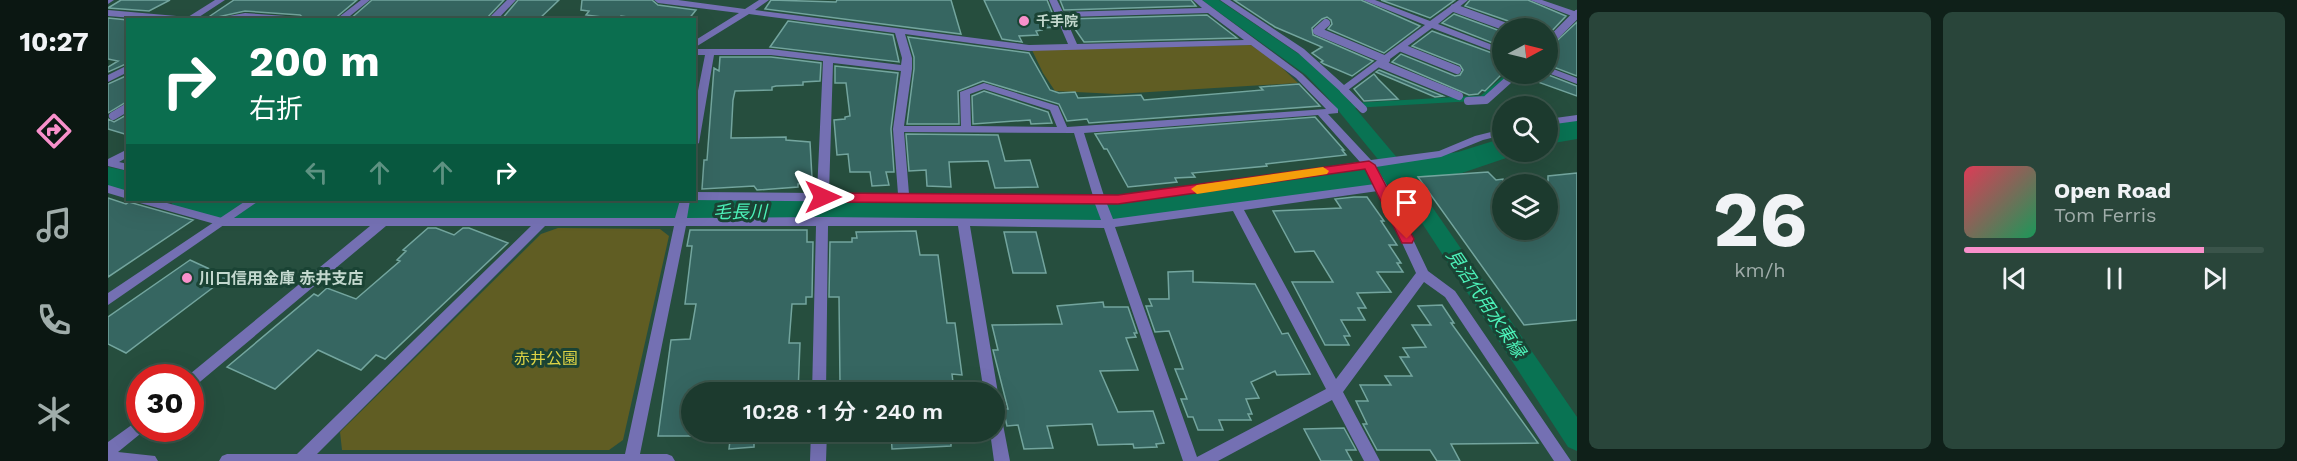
<!DOCTYPE html>
<html lang="ja">
<meta charset="utf-8">
<style>
body{margin:0;font-family:"Work Sans","Noto Sans JP",sans-serif;background:#29453a;color:#f1f3f6;height:100vh;display:flex;flex-direction:column;font-size:22px;white-space:nowrap}
*{box-sizing:border-box;margin:0}
p{font-size:20px;color:#a0adaa}
.icon{flex:none;width:33px;height:33px;fill:none;stroke:currentColor;stroke-width:2;stroke-linecap:round;stroke-linejoin:round}
.map{position:relative;flex:1;overflow:hidden}
.sheet{display:flex;flex-direction:column;gap:12px;padding:12px;background:#0f2019;width:720px}
.sheet>*{flex:none}
.hud{position:absolute;left:18px;top:18px;width:570px;height:183px;border-radius:0px;box-shadow:0 6px 24px #0002,0 0 0 2px #3a544a;background:#0b6e4f;color:#fff;overflow:hidden}
.needle{width:39px;rotate:83deg}
.controls{position:absolute;left:1384px;top:18px;display:grid;gap:12px}
.controls a{display:grid;place-items:center;width:66px;height:66px;border-radius:50%;background:#1c3a2e;box-shadow:0 6px 24px #0002,0 0 0 2px #3a544a;font-size:30px}
.speed{position:absolute;left:18px;top:364px;display:flex;gap:12px;font-size:30px;font-weight:700;text-align:center}
.speed>*{display:grid;place-content:center;width:78px;height:78px;border-radius:50%;background:#1c3a2e;box-shadow:0 6px 24px #0002,0 0 0 2px #3a544a;line-height:1}
.speed .limit{border:9px solid #d22;background:#fff;color:#111}
.pin{position:absolute;display:grid;place-items:center;width:51px;height:51px;color:#fff;margin:-62px -26px;border-radius:50% 50% 50% 0;rotate:-45deg;box-shadow:0 0 6px #0007}
.pin .icon{rotate:45deg}
.me{position:absolute;width:66px;margin:-33px;rotate:90deg;stroke-linejoin:round;filter:drop-shadow(0 0 4px #0008)}
.turn{display:flex;align-items:center;gap:21px;height:126px;padding:0 24px;font-size:27px}
.turn .icon{width:78px;height:78px;stroke-width:2.5}
.turn b{display:block;font-size:42px;line-height:51px}
.lanes{display:flex;align-items:center;height:57px;padding:0 24px;background:#0003;justify-content:center;gap:30px;direction:ltr}
.lanes .off{opacity:.35}
.sheet .tile{flex:1;display:flex;flex-direction:column;justify-content:center;gap:9px;min-width:0;padding:0 21px;border-radius:9px;background:#29453a}
.sheet .dial{align-items:center;gap:0}
.dial b{font-size:78px;line-height:1}
.song{display:flex;align-items:center;gap:18px}
.cover{width:72px;height:72px;border-radius:9px;background:linear-gradient(135deg,hsl(350 70% 55%),hsl(150 70% 35%))}
.played{height:6px;border-radius:3px;background:linear-gradient(90deg,#f890cb 80%,#3a544a 80%)}
.keys{display:flex;justify-content:space-around;direction:ltr}
.sheet .tiles{flex:1;display:grid;gap:12px;grid-template-columns:repeat(2,1fr)}
.trip{position:absolute;left:573px;top:382px;width:324px;height:60px;border-radius:30px;background:#1c3a2e;box-shadow:0 6px 24px #0002,0 0 0 2px #3a544a;font-weight:600;line-height:60px;text-align:center}
main{display:flex;flex:1;min-height:0}
.dock{display:flex;flex-direction:column;width:108px;justify-content:space-around;align-items:center;background:#0b1712;color:#a0adaa}
.dock .icon{width:42px;height:42px}
.dock .active{color:#f890cb}
.dock b{font-size:27px;color:#f1f3f6}
.map>svg:first-child{display:block}
</style>
<main>
<nav class="dock">
<b>10:27</b>
<svg class="icon active" aria-label="directions" viewBox="0 0 24 24"><path d="M12 3l9 9-9 9-9-9zM9 14v-3h6M13 9l2 2-2 2"/></svg>
<svg class="icon" aria-label="music" viewBox="0 0 24 24"><path d="M9 18V5l10-2v13"/><circle cx="6" cy="18" r="3"/><circle cx="16" cy="16" r="3"/></svg>
<svg class="icon" aria-label="phone" viewBox="0 0 24 24"><path d="M5 4h4l2 5-3 2q2 4 5 5l2-3 5 2v4C11 20 4 13 5 4z"/></svg>
<svg class="icon" aria-label="climate" viewBox="0 0 24 24"><path d="M12 3v18M4 7l16 10M4 17L20 7"/></svg>
</nav>
<div class="map">
<svg width="1469" height="461" viewBox="0 0 1469 461">
<rect width="100%" height="100%" fill="#264e3e"/>
<path fill="#605d23" d="M1143,45L1170,64L1190,83L1009,94L947,91L935,73L924,50Z
M450,228L552,229L561,236L515,440L501,450H234L232,432L433,234Z"/>
<g fill="none" stroke-linecap="round" stroke-linejoin="round">
<path stroke="#097353" stroke-width="5" d="M1236,106L1374,98L1402,74"/>
<path fill="#097353" fill-rule="evenodd" d="M1094,0H1111L1210,67L1232,90L1296,166L1469,417V451L1460,447L1282,174L1220,98L1198,75Z"/>
<path fill="#097353" fill-rule="evenodd" d="M1469,119V139L1440,144V124Z
M1395,138V152H1409L1407,155L1354,173L1072,216L908,225L110,219L67,209L62,200H586V197L908,201L1072,192L1350,152Z
M0,167L20,171V194L0,189Z"/>
</g>
<path fill="#366661" stroke="#73a59e" stroke-width="1.5" d="M13,0H62L41,11L0,8Z
M126,0H249L225,20H198L192,15L137,11L96,20Z
M264,0H396L377,20H241Z
M410,0H451L430,20H393Z
M474,0H544L550,5L588,10L580,20H541L513,16L510,19L478,15L481,11L473,10Z
M663,0L728,2L729,0H843L853,34L657,9Z
M876,0H939L950,27L933,28L934,30L928,31L930,35L911,36L914,42L894,39Z
M952,0H1083L1088,6L956,10Z
M1126,0H1253L1312,26L1276,53L1220,29L1224,24L1223,20L1219,17L1214,19L1204,28L1205,35L1265,61L1244,76L1216,64L1213,62L1215,61L1204,53L1214,47L1167,27Z
M1273,0H1347L1322,18Z
M1362,0H1420L1458,16L1440,35V28L1415,27L1407,28L1403,22L1357,6Z
M1346,14L1395,32V47L1334,23Z
M1099,15L1129,38L976,42L960,19Z
M0,18L20,20V63L0,72V67L10,61L0,59Z
M680,21L785,35L791,62L662,47Z
M1469,22V76L1440,65V49Z
M1324,31L1395,57V73L1377,91L1374,90L1370,94L1361,95L1284,62L1293,54L1347,76L1352,75L1355,70L1352,65L1304,46Z
M800,37L921,53L942,90L951,93L967,92L970,98L1033,95L1036,100L1155,90L1152,87L1191,84L1212,106L981,123L979,119L959,121L951,104L875,81L850,91L851,124H799L806,69V57Z
M612,57H663L713,63L712,81L695,82V85L668,86L664,87V90L627,91L625,100L623,138L678,137V140L702,142L704,178H701L702,183L690,184V187L649,190L646,186L594,189L596,160H599L606,68L611,71Z
M727,66L790,73L783,129L786,172H778L781,185L764,186L762,172H742L740,154L729,155L726,120L737,119V117L742,116L738,83H727Z
M1271,70L1335,96L1327,97L1268,72Z
M1266,74L1270,79L1290,99L1256,101L1246,89Z
M1413,74H1438L1469,86V96L1413,76Z
M20,75V101L0,113V84Z
M876,91L940,112L944,123L923,124L922,120L865,124L864,96Z
M20,114V135L0,129V119L6,122Z
M1207,117L1236,150H1234L1238,155L1158,164L1159,166L1084,173L1087,177L1067,178L1069,182L1020,187L999,149H996L987,134Z
M798,134L890,135L897,161L922,160L930,187L887,188L880,161L841,162L843,187L819,186L818,170L801,171Z
M1380,172L1388,180L1395,179V230H1440V176L1469,173V320L1416,325L1310,177Z
M1246,197H1259L1276,221H1273L1289,245H1281L1293,263H1289L1295,272H1269L1283,292L1249,293L1258,308H1250L1257,320H1233L1242,336H1236L1241,345H1217L1184,282H1225L1206,251L1187,252L1165,211L1233,208L1227,199Z
M0,198L18,204L21,202L85,220L0,277Z
M320,228H328L346,235L355,228H361L400,243L277,359L268,355L253,370L210,350L167,389L119,367L206,294L210,296L219,288L248,299L292,261L289,260L298,251L295,250Z
M582,230H699V242H705L704,297H698V304H684L681,343H692L690,393H584V436H550L563,340L582,339L588,304H577L584,246H579Z
M808,231L812,255H830L839,323H847L854,375L844,374L846,391L745,393L744,383H732L731,297H721L722,242H744V238H749L748,232Z
M896,232H928L938,273H905Z
M82,260L119,277L18,353L0,344V317Z
M1085,271V282L1147,284L1174,334L1180,333L1202,374L1169,375L1167,371L1143,382L1151,398L1138,399L1144,414H1140L1143,420H1111L1115,430H1090L1085,417H1080L1073,399H1079L1067,369H1075L1061,331L1047,332L1038,306H1044L1041,299H1061L1060,272Z
M995,302L996,307H1020L1029,333H1026L1028,337L1018,338L1030,370L992,371L1010,412L1045,411L1056,443L1048,444L1049,447L1026,448L1025,444L990,445L984,424L939,426L945,448L916,449L910,425L899,426L895,409H900L885,350H890L884,325L954,324L949,306Z
M1334,305L1346,323H1343L1430,443L1343,444L1352,461H1329L1322,450H1269L1255,424H1259L1248,401H1260L1252,385H1283L1277,376H1304L1292,357H1301L1295,348L1318,347L1304,325H1323L1310,306Z
M1236,428L1248,450H1238L1244,461H1213L1196,429Z
M623,432H646V447L621,449Z
M783,432H843V446L784,449Z"/>
<g fill="none" stroke-linecap="round" stroke-linejoin="round">
<path stroke="#7470b3" stroke-width="8" d="M1346,8L1401,28
M1218,23L1209,31L1278,60
M1440,43L1469,14
M1294,48L1349,70
M1273,64L1351,96
M1236,90L1255,109
M1360,101L1378,100L1407,74
M5,116L20,107"/>
<path fill="#7470b3" fill-rule="evenodd" d="M0,0H6L0,4Z
M107,0H117L91,17L94,20H50L0,16V10L80,17Z
M253,0H262L237,20H227Z
M546,0H570L637,9L651,0H661L647,10L921,45L960,44L941,0H949L955,12L1094,8L1085,0H1094L1194,74L1230,109V113L1220,114L1263,160L1331,151L1367,136L1395,129V135L1375,140L1333,157L1268,167L1280,187L1320,271L1347,291L1463,461H1446L1337,297L1316,282L1235,392L1272,461H1256L1224,400L1110,461H1075L996,228L862,226L890,393L886,398V393H876L850,226H720L718,393H704L708,226H578L532,454H559L564,456L567,461H111L114,456L119,454H189L423,226H278L87,386L82,388V378H77L262,226H114L32,203L31,200H48L114,218H567L572,200H582L579,218L714,217L993,220L987,204L585,200H586V192L709,193L715,61L663,55H606L591,143L586,146V111L597,55H586V49H663L793,65L794,58L787,33L641,14L586,48V41L631,13L550,3ZM1100,13L1136,40L969,44L957,17ZM797,34L921,51L1143,45L1188,78L1218,109L959,127L950,106L876,83L852,92L853,126H796L804,69V58ZM725,63L793,71L785,129L790,194L721,193ZM876,89L942,110L949,127L863,126L862,94ZM1210,115L1252,162L1010,196H996L976,133ZM796,132L966,133L985,196L801,194ZM1257,168L1267,184L1005,219L999,204H1010ZM1270,191L1308,273L1228,379L1136,210ZM1125,211L1218,389L1089,457L1007,227ZM437,226H566L517,454H209Z
M1112,0H1122L1196,49L1236,85L1317,25L1255,0H1267L1322,21L1351,0H1360L1330,24L1395,49V55L1324,28L1236,93L1233,92L1190,53Z
M1422,0H1434L1469,12V18Z
M137,13L192,17L196,20H99Z
M20,65V72L0,82V75Z
M1440,67L1469,78V84L1440,73Z
M1469,115V121L1440,125V119Z
M20,149V157L11,162L20,164V171L0,166V159Z
M0,185L20,191V199L0,193Z
M886,408L891,410L893,414L902,461H886L882,432H886Z
M32,419V429L37,430L10,452L47,456L50,461H0V442Z
M703,432H719L718,461H702Z"/>
<path fill="#7470b3" fill-rule="evenodd" d="M399,0H408L389,20H379Z
M139,200H152L0,305V293Z"/>
</g>
<path fill="#e11d48" stroke="#92132f" stroke-width="1.5" d="M1261,161L1267,165L1306,239L1304,243H1294L1257,169L1010,204L715,202L708,197L715,193L1010,195Z"/>
<path fill="#f59e0b" d="M1215,167L1221,171L1219,174L1089,194L1083,189L1089,185Z"/>
<g fill="#f890cb" stroke="#1a4334" stroke-width="2">
<circle cx="916" cy="21" r="6"/>
<circle cx="79" cy="278" r="6"/>
</g>
<g text-anchor="middle" dominant-baseline="central" stroke-width="6" stroke-linejoin="round" paint-order="stroke">
<g font-size="14" font-weight="bold" fill="#c3d8ce" stroke="#1a4334" text-anchor="start">
<text x="928" y="21">千手院</text>
</g>
<g font-size="16" font-weight="bold" fill="#c3d8ce" stroke="#1a4334" text-anchor="start">
<text x="91" y="278">川口信用金庫 赤井支店</text>
</g>
<g font-size="16" fill="#ddd345" stroke="#1a4334">
<text x="438" y="358">赤井公園</text>
</g>
<g font-size="18" font-style="italic" fill="#4cf1b8" stroke="#1a4334">
<text x="632" y="211">毛長川</text>
<text transform="translate(1378 303) rotate(56)">見沼代用水東縁</text>
</g>
</g>
</svg>
<div class="controls">
<a><svg class="needle" viewBox="-14 -14 28 28"><path d="M0-13l5 13h-10z" fill="#e53935"/><path d="M0 13l5-13h-10z" fill="#a0adaa"/></svg></a>
<a><svg class="icon" aria-label="search" viewBox="0 0 24 24"><circle cx="10" cy="10" r="6"/><path d="M15 15l6 6"/></svg></a>
<a><svg class="icon" aria-label="layers" viewBox="0 0 24 24"><path d="M12 4l9 5-9 5-9-5zM3 14l9 5 9-5"/></svg></a>
</div>
<div class="speed"><div class="limit">30</div></div>
<div class="pin" style="left:1299px;top:239px;background:#d93025"><svg class="icon" aria-label="arrive" viewBox="0 0 24 24"><path d="M6 21V4h12l-3 4 3 4H6"/></svg></div>
<svg class="me" style="left:715px;top:197px" viewBox="-20 -20 40 40"><path d="M0-17L14 15 0 8-14 15z" fill="#e11d48" stroke="#fff" stroke-width="4"/></svg>
<div class="trip">10:28 · 1 分 · 240 m</div>
<div class="hud">
<div class="turn"><svg class="icon" aria-label="right" viewBox="0 0 24 24"><path d="M7 20v-9h11M14 6l5 5-5 5"/></svg><div><b>200 m</b>右折</div></div>
<div class="lanes"><svg class="icon off" aria-label="left" viewBox="0 0 24 24"><path d="M17 20v-9H6M10 6l-5 5 5 5"/></svg><svg class="icon off" aria-label="ahead" viewBox="0 0 24 24"><path d="M12 20V5M6 11l6-6 6 6"/></svg><svg class="icon off" aria-label="ahead" viewBox="0 0 24 24"><path d="M12 20V5M6 11l6-6 6 6"/></svg><svg class="icon" aria-label="right" viewBox="0 0 24 24"><path d="M7 20v-9h11M14 6l5 5-5 5"/></svg></div>
</div>
</div>
<section class="sheet">
<div class="tiles">
<div class="tile dial"><b>26</b><p>km/h</p></div>
<div class="tile">
<div class="song"><i class="cover"></i><div><b>Open Road</b><p>Tom Ferris</p></div></div>
<div class="played"></div>
<div class="keys"><svg class="icon" aria-label="previous" viewBox="0 0 24 24"><path d="M18 5L8 12l10 7zM5 5v14"/></svg><svg class="icon" aria-label="pause" viewBox="0 0 24 24"><path d="M8 5v14M16 5v14"/></svg><svg class="icon" aria-label="next" viewBox="0 0 24 24"><path d="M6 5l10 7-10 7zM19 5v14"/></svg></div>
</div>
</div>
</section>
</main>
